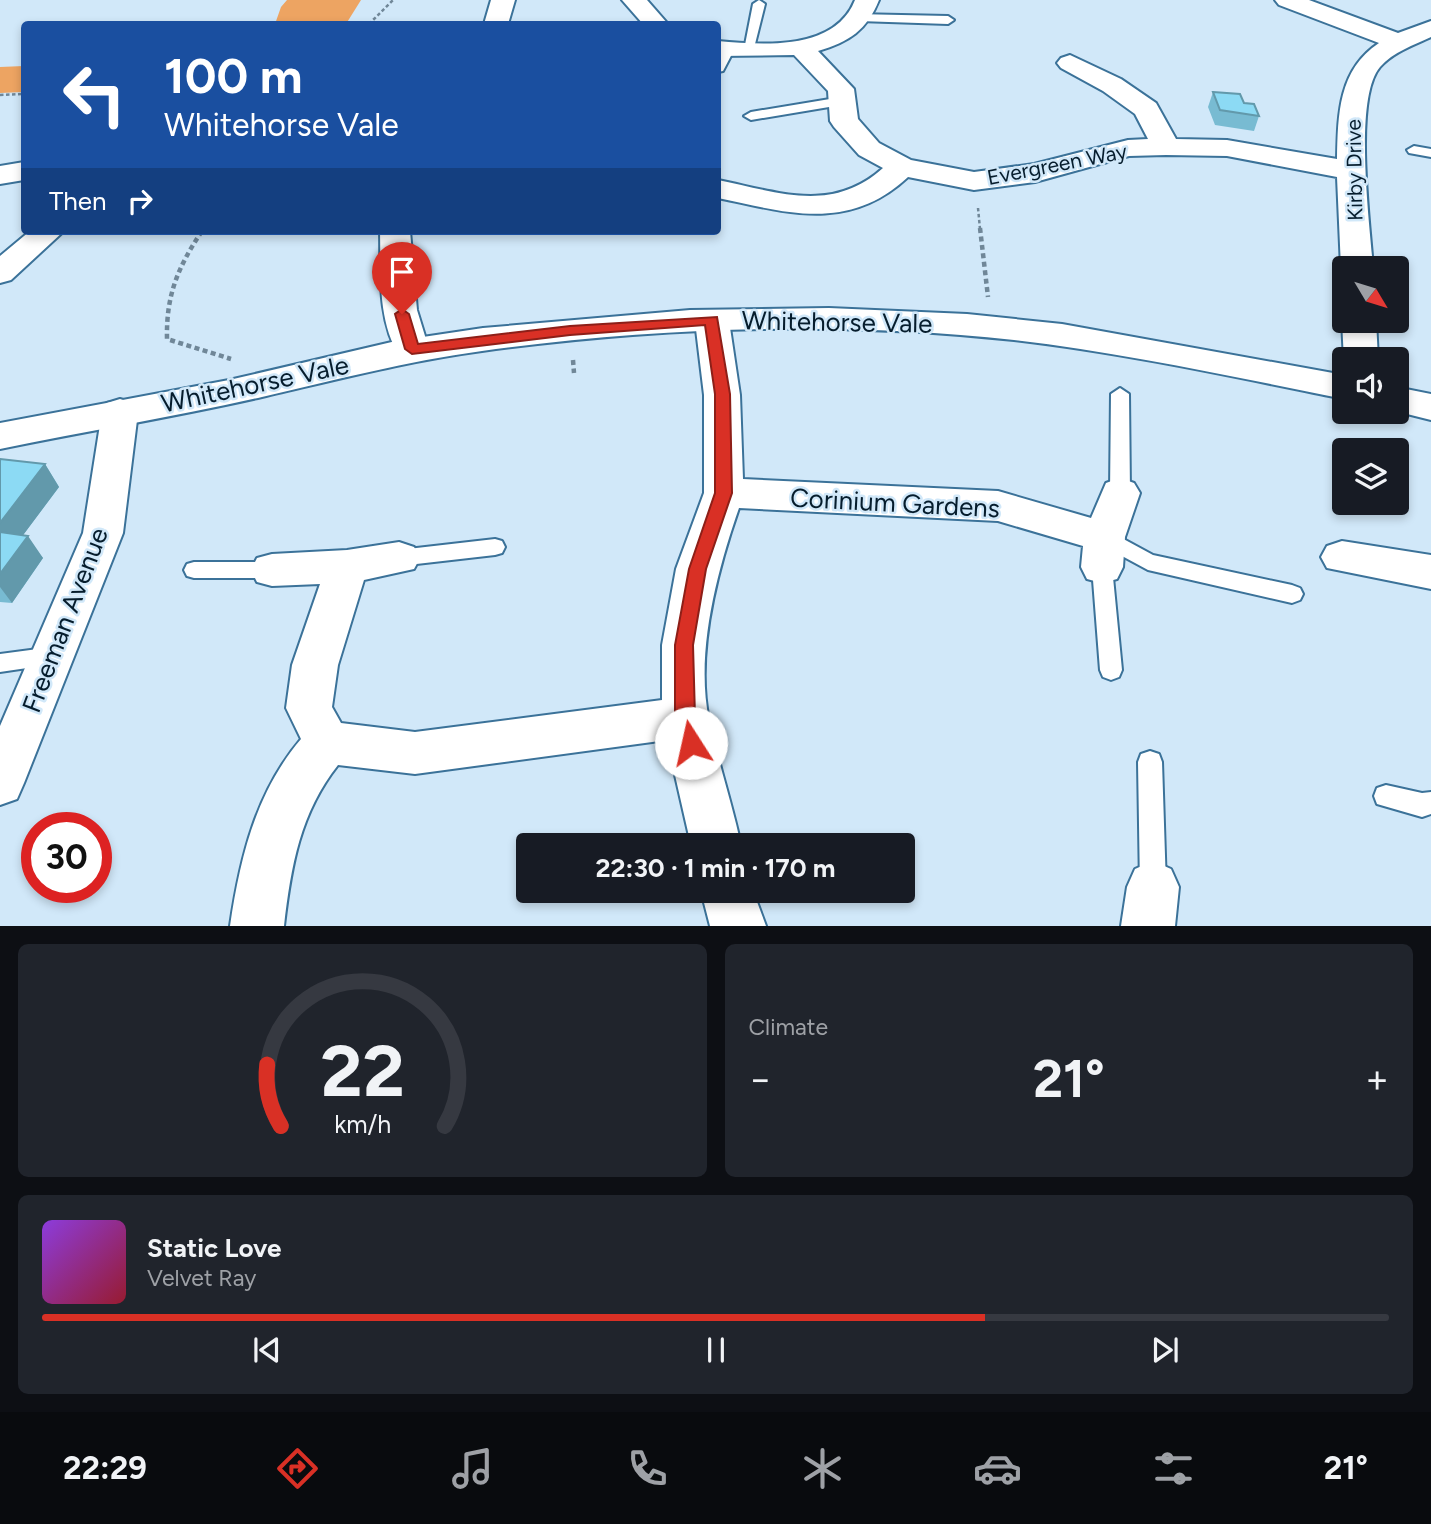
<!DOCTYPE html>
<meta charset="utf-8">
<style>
body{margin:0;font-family:Figtree,sans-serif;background:#20242c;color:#f1f3f6;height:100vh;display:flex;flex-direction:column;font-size:26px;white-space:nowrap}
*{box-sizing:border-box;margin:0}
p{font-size:23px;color:#9ea1a6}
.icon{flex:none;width:38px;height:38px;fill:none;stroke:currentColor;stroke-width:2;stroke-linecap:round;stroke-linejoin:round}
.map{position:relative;height:926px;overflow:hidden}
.panel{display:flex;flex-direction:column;gap:18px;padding:18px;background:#0d0f14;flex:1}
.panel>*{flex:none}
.guide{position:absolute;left:21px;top:21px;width:700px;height:214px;border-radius:7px;box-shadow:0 4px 10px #0003;background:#1a4fa0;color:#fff;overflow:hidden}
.needle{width:46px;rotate:128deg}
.tools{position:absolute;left:1332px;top:256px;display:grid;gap:14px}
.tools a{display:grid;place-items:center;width:77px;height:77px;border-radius:7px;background:#171b24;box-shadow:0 4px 10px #0003;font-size:35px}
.speed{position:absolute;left:21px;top:812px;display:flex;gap:14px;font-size:35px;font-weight:700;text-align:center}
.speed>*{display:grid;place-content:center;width:91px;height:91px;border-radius:50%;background:#171b24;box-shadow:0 4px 10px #0003;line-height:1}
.speed .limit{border:10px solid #d22;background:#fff;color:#111}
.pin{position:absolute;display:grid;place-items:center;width:60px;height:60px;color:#fff;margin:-72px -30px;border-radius:50% 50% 50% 0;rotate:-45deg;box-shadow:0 0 7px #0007}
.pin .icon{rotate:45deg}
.me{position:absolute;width:77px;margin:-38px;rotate:350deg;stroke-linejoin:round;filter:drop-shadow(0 0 5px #0008)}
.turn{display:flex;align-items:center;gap:24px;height:147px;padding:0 28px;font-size:32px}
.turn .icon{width:91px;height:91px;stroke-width:2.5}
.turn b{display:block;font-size:49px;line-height:60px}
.then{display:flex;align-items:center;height:66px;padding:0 28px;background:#0003;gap:14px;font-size:26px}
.big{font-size:52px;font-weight:700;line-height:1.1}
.panel .widget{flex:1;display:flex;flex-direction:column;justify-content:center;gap:10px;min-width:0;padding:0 24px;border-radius:10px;background:#20242c}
.panel .dial{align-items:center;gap:0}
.dial svg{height:182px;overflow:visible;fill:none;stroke:#363941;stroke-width:7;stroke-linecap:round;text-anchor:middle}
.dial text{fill:#f1f3f6;stroke:none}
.song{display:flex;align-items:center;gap:21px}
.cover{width:84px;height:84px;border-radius:10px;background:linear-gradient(135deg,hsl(270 70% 55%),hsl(350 70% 35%))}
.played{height:7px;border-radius:4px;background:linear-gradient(90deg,#d93025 70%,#363941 70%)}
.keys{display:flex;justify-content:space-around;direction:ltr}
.heat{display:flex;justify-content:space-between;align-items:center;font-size:38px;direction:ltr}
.panel .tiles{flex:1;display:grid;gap:18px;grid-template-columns:1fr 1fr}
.widget:last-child{grid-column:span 2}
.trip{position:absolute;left:516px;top:833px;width:399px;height:70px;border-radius:7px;background:#171b24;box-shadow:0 4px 10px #0003;font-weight:700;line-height:70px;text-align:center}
.tab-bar{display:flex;height:112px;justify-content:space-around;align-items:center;background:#090b0e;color:#9ea1a6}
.tab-bar .icon{width:49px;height:49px}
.tab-bar .on{color:#d93025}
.tab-bar b{font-size:32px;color:#f1f3f6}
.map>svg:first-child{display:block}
</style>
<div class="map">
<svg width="1431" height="926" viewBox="0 0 1431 926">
<rect width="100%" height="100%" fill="#d1e8f9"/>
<path fill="#eda462" d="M287,0H361L346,24H275L281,7Z
M24,66V92L0,93V67Z"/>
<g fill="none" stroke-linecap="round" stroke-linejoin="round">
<g stroke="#3b7299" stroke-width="4">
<path id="lane" d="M759,0L765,4L753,52L743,55L753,4Z
M855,14L948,16L954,20L948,24L859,21L855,20Z
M724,47L734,50L723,71L718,72V58Z
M842,97L847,98V104L751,120L744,116L751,112Z
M1414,146L1431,149V157L1409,153L1407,150Z
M1120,388L1129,394L1130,493L1127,498H1113L1110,493L1111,394Z
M1105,529L1153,555L1292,585L1300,588L1303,594L1300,600L1292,603L1148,570L1098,543L1095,537L1098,531Z
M495,539L502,541L505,547L502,553L495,555L399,566L392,564L389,558L392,552L399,550Z
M1102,559L1109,561L1112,567L1122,670L1119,677L1111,680L1103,677L1100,670L1092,567L1095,561Z
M194,562H272L279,564L282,570L279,576L272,578H194L187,576L184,570L187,564Z
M53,647L61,649L64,656L61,663L0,672V654Z
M1150,751L1159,754L1162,762L1166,887L1162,896L1153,900L1144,896L1140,887L1138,762L1141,754Z
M1386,785L1422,793L1431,792V814L1422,817L1377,804L1374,796L1377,788Z"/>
</g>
<g stroke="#3b7299" stroke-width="4">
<path id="street" d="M491,0H515L508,24H484Z
M622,0H647L668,24H643Z
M855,0H879C867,30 849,42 818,51L854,89L858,119L879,143L911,160L974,172L1034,164L1128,140L1148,139L1135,114L1103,91L1061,68L1057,63L1061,58L1070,55L1121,79L1156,103L1176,139L1227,140L1337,159C1338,115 1338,70 1379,43L1279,5L1275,0H1309L1398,33L1431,21V37C1414,45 1393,52 1380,67C1353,98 1370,225 1373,268H1344V272L1341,268L1337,177L1227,156L1166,155L1129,156L1035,182L974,190L908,177C849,232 789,213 718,198V180C778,192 832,214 883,168L859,155L834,127L830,121L828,91L794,55L718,56V41C764,45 835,51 855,0Z
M24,162V180L0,184V166Z
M30,231H64L11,280L0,283V256Z
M380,231H410L417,310L429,349L424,357L412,360L400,357C377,321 381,272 380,231Z
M712,310L724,313L729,321L740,395L743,479L998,491L1091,518L1106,483L1120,478L1134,483L1140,493L1125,537L1123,567L1117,579L1102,583L1087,579L1081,567L1083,546L998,521L739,508C717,571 695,653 709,720C718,762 732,803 741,845H691L667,740L415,774L338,765C300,813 291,866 284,926H230C240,858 256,792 301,739L286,708L292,665L320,584L272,586L257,582L251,570L257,558L272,554L347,550L399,542L414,547L420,558L414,569L364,580L338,665L332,707L341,723L415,732L662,700V645L676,569L704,493V395L695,321L700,313Z
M1344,317V320H1376L1378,359H1344V361L1342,320Z
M120,399L133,403L138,412L123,533L24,783L17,799L0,805V726L83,533L102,412L107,403Z
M1342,541L1431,555V589L1327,568L1321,557L1327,546Z
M1153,861L1171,869L1179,887L1175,926H1121L1127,887L1135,869Z
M701,891H753L766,926H710Z"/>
</g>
<g stroke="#3b7299" stroke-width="4">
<path id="secondary" d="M829,308L967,314L1062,324L1344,375V399C1235,377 1125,353 1014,340C838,321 658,327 482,351C407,361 336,380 262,397C175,417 87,431 0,449V423L229,380L396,341L483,328L690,310Z
M1396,387L1431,394V420L1395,411Z"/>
</g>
<path stroke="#708798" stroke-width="2.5" stroke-dasharray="3.5 2.5" stroke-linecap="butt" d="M369,24L393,0
M0,95L24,94
M978,208L980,229"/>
<path stroke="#708798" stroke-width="4.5" stroke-dasharray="5 3.5" stroke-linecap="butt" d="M980,228L988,297
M202,231C178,267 166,295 167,339L231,359
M573,360L574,373"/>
<use href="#lane" fill="#fff" fill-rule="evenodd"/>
<use href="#street" fill="#fff" fill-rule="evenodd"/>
<use href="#secondary" fill="#fff" fill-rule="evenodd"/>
</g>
<path fill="#78bbd2" d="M1213,92L1244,103L1259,116L1254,131L1215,125L1208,107Z
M0,459L45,464L59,487L23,535L43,558L12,603L0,602Z"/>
<path fill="#6299ab" d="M45,464L59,487L9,554L0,541V523Z
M28,536L43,558L12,603L0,587V574Z"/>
<path fill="#8cdaf4" stroke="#6299ab" stroke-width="2" d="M1213,92L1240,94L1244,103L1254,104L1259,116L1220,110Z
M0,459L45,464L0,523Z
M0,532L28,536L0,574Z"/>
<path fill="#d93025" stroke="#8d1f18" stroke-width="2" d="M402,309L409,314L418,344L570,326L717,317L730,394L732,493L706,569L693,645L695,717L701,743L698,749L691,751L684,749L675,717V645L689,569L715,493V394L705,325L570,335L412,354L405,349L395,314Z"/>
<g text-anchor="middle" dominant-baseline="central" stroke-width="5" stroke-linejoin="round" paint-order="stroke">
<g font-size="21" fill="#061d2d" stroke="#d1e8f9">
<text transform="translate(1057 164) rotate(-11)">Evergreen Way</text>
<text transform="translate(1354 170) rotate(-91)">Kirby Drive</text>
</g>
<g font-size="26" fill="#061d2d" stroke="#d1e8f9">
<text transform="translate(837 322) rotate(1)">Whitehorse Vale</text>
<text transform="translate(255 384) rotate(-12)">Whitehorse Vale</text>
<text transform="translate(895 503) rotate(3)">Corinium Gardens</text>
<text transform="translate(65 620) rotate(-69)">Freeman Avenue</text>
</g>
</g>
</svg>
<div class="tools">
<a><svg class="needle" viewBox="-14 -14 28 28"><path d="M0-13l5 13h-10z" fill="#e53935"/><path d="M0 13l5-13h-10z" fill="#9ea1a6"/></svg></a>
<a><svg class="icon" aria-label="sound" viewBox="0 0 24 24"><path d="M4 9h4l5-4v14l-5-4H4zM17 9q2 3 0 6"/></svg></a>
<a><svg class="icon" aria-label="layers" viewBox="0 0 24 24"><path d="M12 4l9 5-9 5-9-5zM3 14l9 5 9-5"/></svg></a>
</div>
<div class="speed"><div class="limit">30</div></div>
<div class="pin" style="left:402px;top:314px;background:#d93025"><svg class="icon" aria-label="arrive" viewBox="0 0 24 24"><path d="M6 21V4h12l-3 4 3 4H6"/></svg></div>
<svg class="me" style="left:691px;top:743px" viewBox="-20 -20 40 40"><circle r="19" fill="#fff"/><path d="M0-13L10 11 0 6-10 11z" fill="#d93025"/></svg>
<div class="trip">22:30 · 1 min · 170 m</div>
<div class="guide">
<div class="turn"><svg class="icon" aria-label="left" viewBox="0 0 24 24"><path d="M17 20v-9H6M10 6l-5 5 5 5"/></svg><div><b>100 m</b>Whitehorse Vale</div></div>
<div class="then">Then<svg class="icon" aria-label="right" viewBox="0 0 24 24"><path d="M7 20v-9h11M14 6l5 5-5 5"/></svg></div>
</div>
</div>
<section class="panel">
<div class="tiles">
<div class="widget dial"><svg viewBox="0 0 100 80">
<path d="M14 69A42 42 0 1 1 86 69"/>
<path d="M14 69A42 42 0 0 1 8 42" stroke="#d93025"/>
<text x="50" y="56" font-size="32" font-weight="700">22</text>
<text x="50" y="72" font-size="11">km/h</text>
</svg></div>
<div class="widget"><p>Climate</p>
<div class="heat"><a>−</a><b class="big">21°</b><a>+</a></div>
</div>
<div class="widget">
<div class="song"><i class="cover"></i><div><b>Static Love</b><p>Velvet Ray</p></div></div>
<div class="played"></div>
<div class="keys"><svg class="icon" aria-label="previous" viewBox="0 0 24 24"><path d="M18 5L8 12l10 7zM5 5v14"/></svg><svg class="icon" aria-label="pause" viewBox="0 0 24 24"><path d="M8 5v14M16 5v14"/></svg><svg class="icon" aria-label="next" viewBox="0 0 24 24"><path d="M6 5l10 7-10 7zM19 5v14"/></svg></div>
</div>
</div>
</section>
<nav class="tab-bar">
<b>22:29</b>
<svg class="icon on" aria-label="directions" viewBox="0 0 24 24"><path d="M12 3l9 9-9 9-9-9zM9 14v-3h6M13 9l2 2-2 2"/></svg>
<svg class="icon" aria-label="music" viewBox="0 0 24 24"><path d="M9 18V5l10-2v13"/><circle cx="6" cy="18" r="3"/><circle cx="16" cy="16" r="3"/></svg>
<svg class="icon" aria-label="phone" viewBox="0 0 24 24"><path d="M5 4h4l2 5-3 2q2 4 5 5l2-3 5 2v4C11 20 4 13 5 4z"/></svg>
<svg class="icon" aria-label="climate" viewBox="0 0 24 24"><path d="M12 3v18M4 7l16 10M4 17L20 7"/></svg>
<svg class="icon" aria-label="car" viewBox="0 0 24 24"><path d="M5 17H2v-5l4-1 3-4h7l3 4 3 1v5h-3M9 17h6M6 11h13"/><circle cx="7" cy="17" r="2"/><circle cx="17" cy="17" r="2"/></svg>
<svg class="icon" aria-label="filters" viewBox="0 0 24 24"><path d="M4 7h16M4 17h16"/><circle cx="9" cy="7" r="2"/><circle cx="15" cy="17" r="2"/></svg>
<b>21°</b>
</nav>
